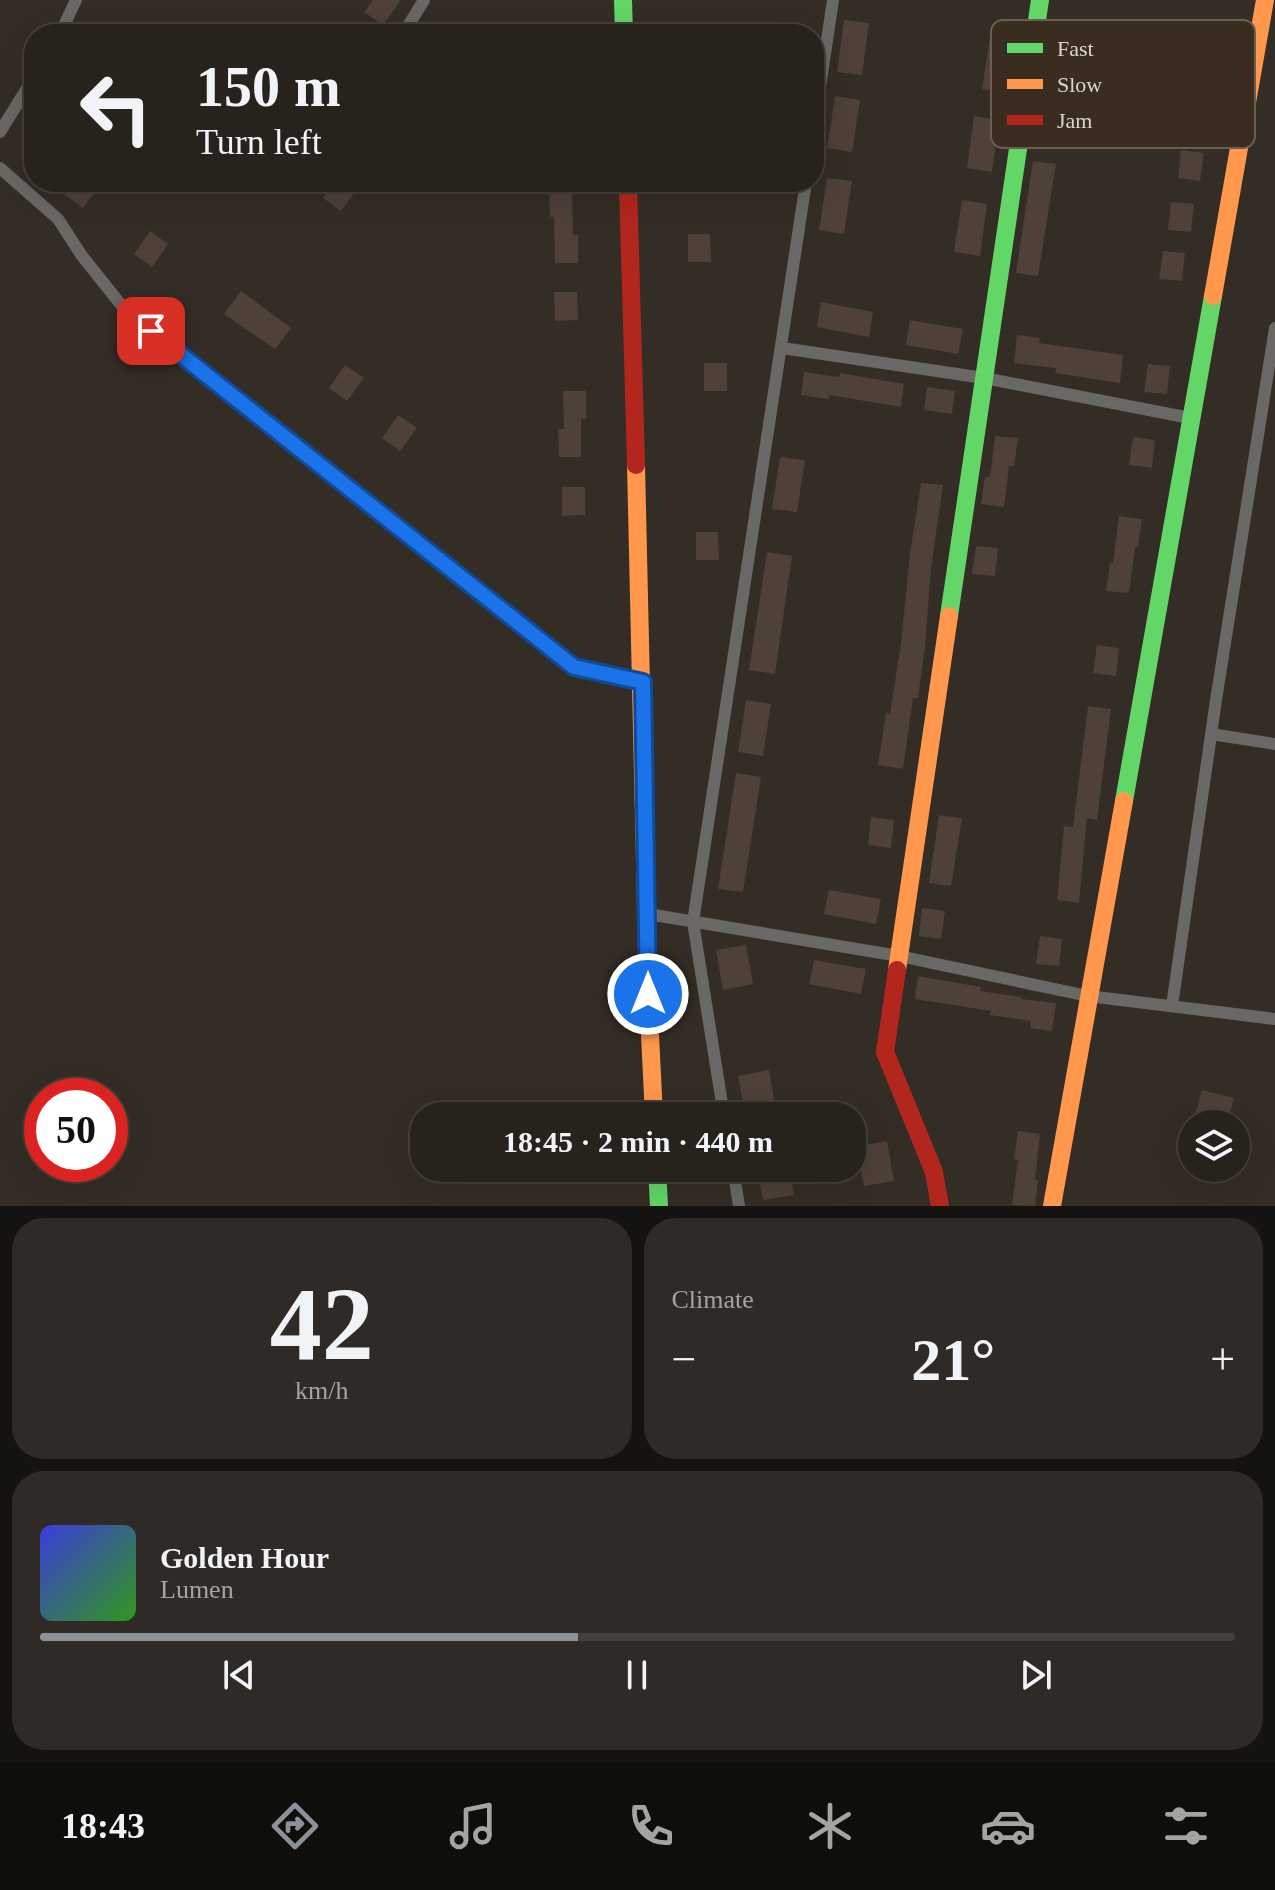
<!DOCTYPE html>
<meta charset="utf-8">
<style>
body{margin:0;font-family:Georgia,serif;background:#2f2a25;color:#f1f3f6;height:100vh;display:flex;flex-direction:column;font-size:30px;white-space:nowrap}
*{box-sizing:border-box;margin:0}
p{font-size:26px;color:#a4a4a3}
.icon{flex:none;width:44px;height:44px;fill:none;stroke:currentColor;stroke-width:2;stroke-linecap:round;stroke-linejoin:round}
.map{position:relative;height:1206px;overflow:hidden}
.details{display:flex;flex-direction:column;gap:12px;padding:12px;background:#15130f;flex:1}
.details>*{flex:none}
.hud{position:absolute;left:24px;top:24px;width:800px;height:168px;border-radius:32px;box-shadow:0 8px 32px #0002,0 0 0 2px #433f3b;background:#27221c;color:#f1f3f6;overflow:hidden}
.controls{position:absolute;left:1178px;top:1110px;display:grid;gap:16px}
.controls a{display:grid;place-items:center;width:72px;height:72px;border-radius:50%;background:#27221c;box-shadow:0 8px 32px #0002,0 0 0 2px #433f3b;font-size:40px}
.speed{position:absolute;left:24px;top:1078px;display:flex;gap:16px;font-size:40px;font-weight:700;text-align:center}
.speed>*{display:grid;place-content:center;width:104px;height:104px;border-radius:50%;background:#27221c;box-shadow:0 8px 32px #0002,0 0 0 2px #433f3b;line-height:1}
.speed .limit{border:12px solid #d22;background:#fff;color:#111}
.pin{position:absolute;display:grid;place-items:center;width:68px;height:68px;color:#fff;margin:-34px;border-radius:16px;box-shadow:0 4px 12px #0006}
.me{position:absolute;width:88px;margin:-44px;rotate:0deg;stroke-linejoin:round;filter:drop-shadow(0 0 6px #0008)}
.turn{display:flex;align-items:center;gap:28px;height:168px;padding:0 40px;font-size:36px}
.turn .icon{width:104px;height:104px;stroke-width:2.5}
.turn b{display:block;font-size:56px;line-height:68px}
.big{font-size:60px;font-weight:800;line-height:1.1}
.details .widget{flex:1;display:flex;flex-direction:column;justify-content:center;gap:12px;min-width:0;padding:0 28px;border-radius:32px;background:#2f2a25}
.details .dial{align-items:center;gap:0}
.dial b{font-size:104px;line-height:1}
.song{display:flex;align-items:center;gap:24px}
.cover{width:96px;height:96px;border-radius:12px;background:linear-gradient(135deg,hsl(240 70% 55%),hsl(110 70% 35%))}
.played{height:8px;border-radius:4px;background:linear-gradient(90deg,#8c9099 45%,#433f3b 45%)}
.keys{display:flex;justify-content:space-around;direction:ltr}
.heat{display:flex;justify-content:space-between;align-items:center;font-size:44px;direction:ltr}
.details .tiles{flex:1;display:grid;gap:12px;grid-template-columns:1fr 1fr}
.widget:last-child{grid-column:span 2}
.trip{position:absolute;left:410px;top:1102px;width:456px;height:80px;border-radius:32px;background:#27221c;box-shadow:0 8px 32px #0002,0 0 0 2px #433f3b;font-weight:800;line-height:80px;text-align:center}
.dock{display:flex;height:128px;justify-content:space-around;align-items:center;background:#100e0b;color:#a4a4a3}
.dock .icon{width:56px;height:56px}
.dock .active{color:#8c9099}
.dock b{font-size:36px;color:#f1f3f6}
.map>svg:first-child{display:block}
</style>
<div class="map">
<svg width="1275" height="1206" viewBox="0 0 1275 1206">
<rect width="100%" height="100%" fill="#342d25"/>
<path fill="#4f4039" d="M373,0H401L383,25L364,12Z
M844,20L869,23L862,75L837,72Z
M990,37L1015,41L1007,93L982,89Z
M835,96L860,100L852,152L827,148Z
M974,116L999,120L992,172L967,168Z
M1181,150L1204,153L1200,181L1178,178Z
M1033,161L1056,164L1038,276L1016,273Z
M827,178L852,181L844,234L819,230Z
M68,182H86L97,190L83,208L61,192Z
M334,182H349L358,188L341,211L323,198Z
M549,188H572L573,235H578V263H555L554,217H550Z
M962,200L987,204L980,256L954,252Z
M1171,202L1194,204L1191,232L1168,230Z
M150,231L168,244L152,267L134,254Z
M688,234H710L711,262H688Z
M1163,251L1185,253L1182,281L1159,279Z
M241,291L291,328L275,349L224,314Z
M554,292H577L578,320L555,321Z
M821,302L873,312L869,337L817,327Z
M910,320L963,329L958,354L906,345Z
M1017,335L1040,338L1039,343L1123,355L1120,383L1055,373L1056,368L1014,363Z
M704,363H727V391H704Z
M1148,364L1170,366L1167,394L1144,392Z
M345,365L364,378L347,401L329,388Z
M804,372L839,377L840,373L904,384L901,407L829,395V399L801,395Z
M927,387L955,391L952,414L924,410Z
M563,391H586V419H581V457H559L558,429H564Z
M398,415L417,428L400,451L382,438Z
M995,436L1018,438L1014,466H1009L1004,507L981,504L985,477H990Z
M1133,437L1155,440L1152,468L1129,465Z
M780,457L805,460L797,512L772,509Z
M921,483L943,485L931,568L925,647L918,698H913L903,769L878,765L886,713L890,714L901,643L910,553Z
M562,487H585V515L562,516Z
M1119,516L1142,519L1138,547H1135L1129,593L1106,591L1110,563H1113Z
M696,532H718L719,560H696Z
M976,546L998,548L995,576L972,574Z
M767,552L792,556L775,674L749,670Z
M1097,645L1119,648L1116,676L1093,673Z
M746,700L771,704L763,756L738,752Z
M1088,706L1111,709L1097,820L1087,818L1079,903L1057,900L1064,826L1073,827Z
M736,773L761,777L743,892L718,889Z
M939,815L962,818L951,886L929,883Z
M871,817L894,820L891,848L868,845Z
M829,890L881,899L876,924L824,914Z
M922,908L945,911L941,939L919,936Z
M1040,936L1062,939L1059,966L1036,964Z
M746,945L753,984L723,990L716,950Z
M814,960L866,969L861,994L809,984Z
M918,976L981,987L980,991L1021,997V999L1056,1003L1052,1031L1030,1028L1031,1021L990,1015L991,1011L915,999Z
M769,1070L776,1110L745,1115L738,1076Z
M1202,1090L1234,1098L1227,1124H1213L1194,1119Z
M1018,1131L1040,1134L1035,1179L1038,1180L1035,1206L1012,1205L1018,1160L1014,1159Z
M887,1141L894,1181L864,1186L856,1147Z
M757,1168H789L794,1195L763,1200Z"/>
<g fill="none" stroke-linecap="round" stroke-linejoin="round">
<path stroke="#6a6864" stroke-width="12" d="M60,34L76,0
M403,34L424,0
M814,127L833,0
M0,132L34,77
M0,168L58,219L82,256L126,311L574,667L643,682
M308,185L310,182
M782,348L984,378L1190,418
M1211,734L1275,744
M648,914L899,956L1088,996L1275,1019
M1172,1006L1216,700L1275,328
M724,1116L693,922L806,182
M733,1168L739,1206"/>
<path stroke="#63d668" stroke-width="18" d="M623,0L624,34
M949,616L1040,0
M1124,801L1213,296
M657,1168L659,1206"/>
<path stroke="#ff974d" stroke-width="18" d="M1213,296L1265,0
M636,465L648,994L654,1116
M897,970L949,616
M1052,1206L1124,801"/>
<path stroke="#b3261e" stroke-width="18" d="M628,182L636,465
M897,970L885,1052L934,1172L940,1206"/>
</g>
<g fill="none" stroke-linecap="round" stroke-linejoin="round">
<g stroke="#114b97" stroke-width="20">
<path id="route" d="M151,331L574,667L643,682L648,994"/>
</g>
<use href="#route" stroke="#1a73e8" stroke-width="14"/>
</g>
<rect x="991" y="20" width="264" height="128" rx="12" fill="#3a2d1f" stroke="#6b5f53" stroke-width="2"/>
<rect x="1007" y="43" width="36" height="10" fill="#63d668"/>
<rect x="1007" y="79" width="36" height="10" fill="#ff974d"/>
<rect x="1007" y="115" width="36" height="10" fill="#b3261e"/>
<g font-size="22" fill="#dcd4cb">
<text x="1057" y="56">Fast</text>
<text x="1057" y="92">Slow</text>
<text x="1057" y="128">Jam</text>
</g>
</svg>
<div class="controls">
<a><svg class="icon" aria-label="layers" viewBox="0 0 24 24"><path d="M12 4l9 5-9 5-9-5zM3 14l9 5 9-5"/></svg></a>
</div>
<div class="speed"><div class="limit">50</div></div>
<div class="pin" style="left:151px;top:331px;background:#d93025"><svg class="icon" aria-label="arrive" viewBox="0 0 24 24"><path d="M6 21V4h12l-3 4 3 4H6"/></svg></div>
<svg class="me" style="left:648px;top:994px" viewBox="-20 -20 40 40"><circle r="17" fill="#1a73e8" stroke="#fff" stroke-width="3"/><path d="M0-11L8 9 0 5-8 9z" fill="#fff"/></svg>
<div class="trip">18:45 · 2 min · 440 m</div>
<div class="hud">
<div class="turn"><svg class="icon" aria-label="left" viewBox="0 0 24 24"><path d="M17 20v-9H6M10 6l-5 5 5 5"/></svg><div><b>150 m</b>Turn left</div></div>
</div>
</div>
<section class="details">
<div class="tiles">
<div class="widget dial"><b>42</b><p>km/h</p></div>
<div class="widget"><p>Climate</p>
<div class="heat"><a>−</a><b class="big">21°</b><a>+</a></div>
</div>
<div class="widget">
<div class="song"><i class="cover"></i><div><b>Golden Hour</b><p>Lumen</p></div></div>
<div class="played"></div>
<div class="keys"><svg class="icon" aria-label="previous" viewBox="0 0 24 24"><path d="M18 5L8 12l10 7zM5 5v14"/></svg><svg class="icon" aria-label="pause" viewBox="0 0 24 24"><path d="M8 5v14M16 5v14"/></svg><svg class="icon" aria-label="next" viewBox="0 0 24 24"><path d="M6 5l10 7-10 7zM19 5v14"/></svg></div>
</div>
</div>
</section>
<nav class="dock">
<b>18:43</b>
<svg class="icon active" aria-label="directions" viewBox="0 0 24 24"><path d="M12 3l9 9-9 9-9-9zM9 14v-3h6M13 9l2 2-2 2"/></svg>
<svg class="icon" aria-label="music" viewBox="0 0 24 24"><path d="M9 18V5l10-2v13"/><circle cx="6" cy="18" r="3"/><circle cx="16" cy="16" r="3"/></svg>
<svg class="icon" aria-label="phone" viewBox="0 0 24 24"><path d="M5 4h4l2 5-3 2q2 4 5 5l2-3 5 2v4C11 20 4 13 5 4z"/></svg>
<svg class="icon" aria-label="climate" viewBox="0 0 24 24"><path d="M12 3v18M4 7l16 10M4 17L20 7"/></svg>
<svg class="icon" aria-label="car" viewBox="0 0 24 24"><path d="M5 17H2v-5l4-1 3-4h7l3 4 3 1v5h-3M9 17h6M6 11h13"/><circle cx="7" cy="17" r="2"/><circle cx="17" cy="17" r="2"/></svg>
<svg class="icon" aria-label="filters" viewBox="0 0 24 24"><path d="M4 7h16M4 17h16"/><circle cx="9" cy="7" r="2"/><circle cx="15" cy="17" r="2"/></svg>
</nav>
